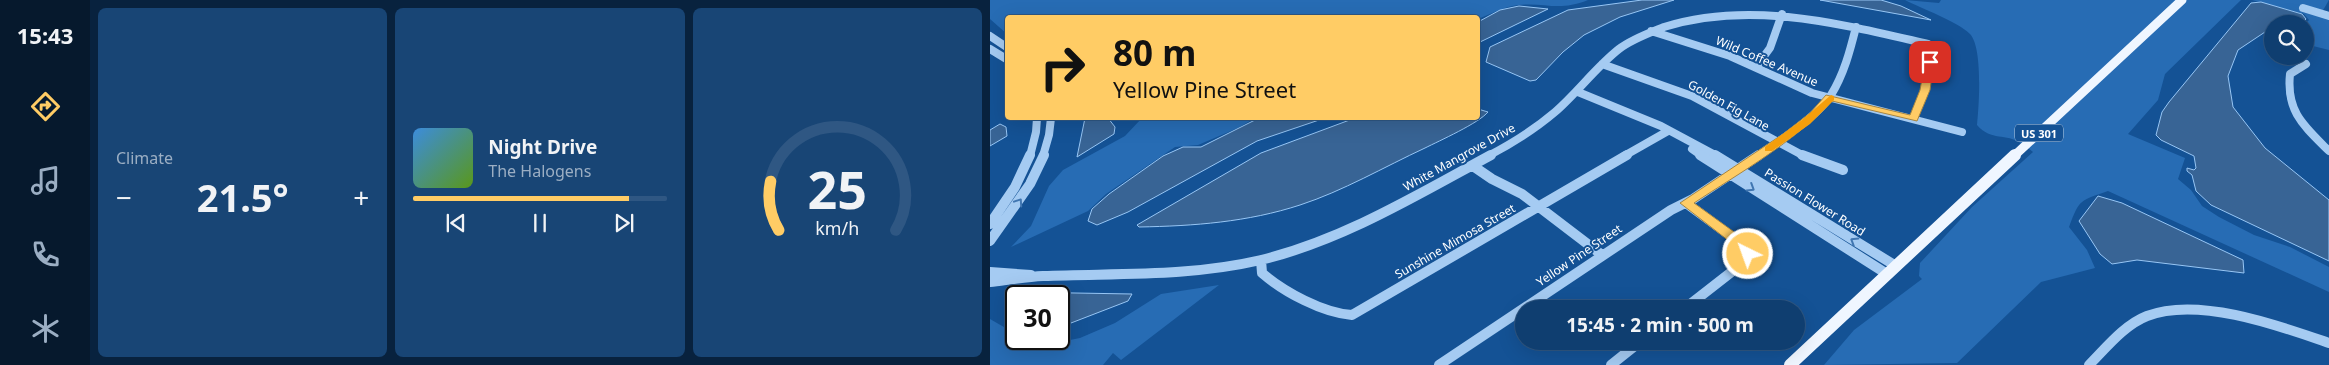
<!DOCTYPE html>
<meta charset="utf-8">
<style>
body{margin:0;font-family:"Noto Sans",sans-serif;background:#184575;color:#f1f3f6;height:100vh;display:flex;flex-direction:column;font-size:19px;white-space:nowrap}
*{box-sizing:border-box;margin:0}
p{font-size:16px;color:#9baec3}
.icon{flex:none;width:28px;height:28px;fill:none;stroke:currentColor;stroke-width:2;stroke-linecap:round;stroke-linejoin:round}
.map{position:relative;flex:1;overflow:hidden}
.side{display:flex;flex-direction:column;gap:8px;padding:8px;background:#08223e;width:900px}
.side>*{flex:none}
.top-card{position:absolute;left:15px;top:15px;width:475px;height:105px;border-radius:5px;box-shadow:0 5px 20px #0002,0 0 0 1px #2f5783;background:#ffcc65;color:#111;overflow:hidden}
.fabs{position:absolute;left:1274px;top:15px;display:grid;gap:10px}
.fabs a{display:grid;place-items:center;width:50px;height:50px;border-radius:50%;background:#0f3e70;box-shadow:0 5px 20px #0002,0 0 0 1px #2f5783;font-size:25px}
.speed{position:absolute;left:15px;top:285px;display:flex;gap:10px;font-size:25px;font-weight:700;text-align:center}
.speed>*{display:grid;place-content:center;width:65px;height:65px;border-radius:50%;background:#0f3e70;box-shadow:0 5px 20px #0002,0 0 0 1px #2f5783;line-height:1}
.speed .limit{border:2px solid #111;border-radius:8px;background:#fff;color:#111}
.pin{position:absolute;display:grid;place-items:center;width:42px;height:42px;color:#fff;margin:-21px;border-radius:10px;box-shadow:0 2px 8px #0006}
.me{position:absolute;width:55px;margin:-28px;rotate:318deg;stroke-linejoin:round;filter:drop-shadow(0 0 4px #0008)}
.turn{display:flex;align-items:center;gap:18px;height:105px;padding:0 25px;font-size:22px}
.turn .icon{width:65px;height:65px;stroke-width:2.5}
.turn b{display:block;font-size:35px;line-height:42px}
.big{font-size:38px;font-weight:700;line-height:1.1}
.side .card{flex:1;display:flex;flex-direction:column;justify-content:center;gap:8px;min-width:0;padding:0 18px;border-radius:8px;background:#184575}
.side .dial{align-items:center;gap:0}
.dial svg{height:130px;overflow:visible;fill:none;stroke:#2f5783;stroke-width:7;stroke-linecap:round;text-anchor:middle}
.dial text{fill:#f1f3f6;stroke:none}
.song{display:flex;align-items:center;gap:15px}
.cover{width:60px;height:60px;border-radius:8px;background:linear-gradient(135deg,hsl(210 70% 55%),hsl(90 70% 35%))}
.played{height:5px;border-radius:2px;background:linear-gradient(90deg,#ffcc65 85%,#2f5783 85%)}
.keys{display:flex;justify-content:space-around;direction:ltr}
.heat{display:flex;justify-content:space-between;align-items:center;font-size:28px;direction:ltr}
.side .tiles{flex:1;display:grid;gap:8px;grid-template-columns:repeat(3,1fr)}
.trip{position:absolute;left:525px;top:300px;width:290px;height:50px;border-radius:25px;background:#0f3e70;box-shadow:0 5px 20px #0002,0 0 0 1px #2f5783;font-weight:700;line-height:50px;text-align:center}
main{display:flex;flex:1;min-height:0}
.tabs{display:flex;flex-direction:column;width:90px;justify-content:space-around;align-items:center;background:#06192d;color:#9baec3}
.tabs .icon{width:35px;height:35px}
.tabs .on{color:#ffcc65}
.tabs b{font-size:22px;color:#f1f3f6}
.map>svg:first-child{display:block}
</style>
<main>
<nav class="tabs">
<b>15:43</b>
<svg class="icon on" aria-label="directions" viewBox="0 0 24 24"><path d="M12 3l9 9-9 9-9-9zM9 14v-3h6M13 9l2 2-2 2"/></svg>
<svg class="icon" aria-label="music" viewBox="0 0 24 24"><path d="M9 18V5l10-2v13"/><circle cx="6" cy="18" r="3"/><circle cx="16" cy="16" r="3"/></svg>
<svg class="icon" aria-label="phone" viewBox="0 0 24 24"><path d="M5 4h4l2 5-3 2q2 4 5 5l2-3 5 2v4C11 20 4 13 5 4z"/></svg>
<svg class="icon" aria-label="climate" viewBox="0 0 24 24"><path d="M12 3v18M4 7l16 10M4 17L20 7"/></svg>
</nav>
<section class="side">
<div class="tiles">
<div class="card"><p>Climate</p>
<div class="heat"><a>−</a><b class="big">21.5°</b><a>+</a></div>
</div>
<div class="card">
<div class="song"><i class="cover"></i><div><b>Night Drive</b><p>The Halogens</p></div></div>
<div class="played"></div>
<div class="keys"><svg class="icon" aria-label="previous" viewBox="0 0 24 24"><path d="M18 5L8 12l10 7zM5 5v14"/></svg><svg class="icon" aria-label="pause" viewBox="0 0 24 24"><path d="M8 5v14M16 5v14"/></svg><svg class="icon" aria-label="next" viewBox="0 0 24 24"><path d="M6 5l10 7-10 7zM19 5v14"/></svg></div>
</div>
<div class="card dial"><svg viewBox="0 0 100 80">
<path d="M14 69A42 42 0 1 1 86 69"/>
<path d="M14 69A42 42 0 0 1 9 39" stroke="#ffcc65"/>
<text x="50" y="56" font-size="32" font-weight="700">25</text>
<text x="50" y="72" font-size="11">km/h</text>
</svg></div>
</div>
</section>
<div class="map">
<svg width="1339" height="365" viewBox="0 0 1339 365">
<rect width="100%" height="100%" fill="#145295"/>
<path fill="#276cb4" d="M0,0H598C568,12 556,2 528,5C513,7 501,14 488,19V18H18L17,34L0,19Z
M915,0L949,3L951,0H1188L1032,144C1015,132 1002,142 987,125C989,105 993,48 980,34C967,21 932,9 915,0Z
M1196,0H1251L1175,74L1168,100L1138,134L1195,158L1188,179L1201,190L1212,206L1229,217L1264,235L1300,247L1339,267V292L1118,191C1090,201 1090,198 1079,227L1097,250L1105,268L1051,282L967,363L834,365L864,330L932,279L929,276L930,263L982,207L1043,152L1038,148Z
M1262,0H1339L1332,12L1310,6L1309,8L1339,17V50L1315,44V24L1319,20L1314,14Z
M152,118H265L248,128L208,145L185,147L116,194L98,211L21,247L41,226L59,186L73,170L135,136Z
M229,285L131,360L123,353L113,365H0V319L26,334V339H45L65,343L90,338L125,323L171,294Z"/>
<path fill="#386495" stroke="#97c6f5" d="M652,0H684L630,17L594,35L573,52L546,80L540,81L496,62L500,47L578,10Z
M830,0H891L911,6L941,20Z
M1271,2L1312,14L1316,19L1311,24H1282V30H1278L1248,50L1238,76L1243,107L1275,148L1339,200V261L1221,205L1206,191L1202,175L1197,171V168L1204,170L1206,168L1204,156L1171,140L1166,135L1172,112L1179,102L1261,3Z
M529,6L558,9L488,43V22L510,10Z
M488,109L498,112C489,123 449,141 435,148C394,167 353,191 310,205C258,222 204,226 149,227L147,225L271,153L365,118H488Z
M95,118H118L125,127L124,134L87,157Z
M269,118H335L267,141L138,212L107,225L98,221L102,209L119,194L173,156L193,147H211Z
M10,124L16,127L17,136L0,146V130Z
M1108,196L1132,203L1253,260L1254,273L1147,260L1122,264L1110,254L1089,221Z
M27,293L28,292L142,294L138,301L81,323L69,318V296H30Z"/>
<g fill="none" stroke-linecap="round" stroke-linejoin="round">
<path stroke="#a5cbf2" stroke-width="8" d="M1313,8L1339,16
M661,31L740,56L822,93L972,132
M0,36L18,48
M0,49L18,60
M612,64L702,96L814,156
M1316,64L1300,74C1296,112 1314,126 1339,151
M766,67L780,48L792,14
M588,92L671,126L727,156
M702,149L712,156
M40,156L46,132L47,118
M53,156L59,135L61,118
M498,156C521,144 545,129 565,112C587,93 606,67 629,49C642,39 659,33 674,27C761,0 851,24 938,44L942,47L935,90L923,119
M634,156L678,131
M767,156C788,142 827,117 841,95C854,74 860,51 866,27"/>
<path stroke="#a5cbf2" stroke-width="10" d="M710,155L897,274
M725,155L906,266
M812,155L853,170
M483,166L502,179L532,194L612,255
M0,224L25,187L40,155
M0,241L40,184L54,155
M271,260L272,273C294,292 333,313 362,315L637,155
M0,272L41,275
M0,282C17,280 35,277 53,276C127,273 198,277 271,260C353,240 427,195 501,155
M694,309L753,263L758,254L753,245L696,203
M449,365L681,210L703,199L769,155
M621,365L651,341
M1099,365C1116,348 1134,325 1157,316C1208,296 1290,326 1339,343"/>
<path stroke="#eff6ff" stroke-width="9" d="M1024,156L1192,0"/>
<path stroke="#eff6ff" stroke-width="12" d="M800,365L1025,155"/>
</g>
<defs><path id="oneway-chevron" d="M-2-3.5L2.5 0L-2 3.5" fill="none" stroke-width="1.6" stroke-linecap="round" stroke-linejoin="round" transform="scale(1.25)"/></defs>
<g stroke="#4076b1">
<use href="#oneway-chevron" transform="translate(761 188) rotate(32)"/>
<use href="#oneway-chevron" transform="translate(29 202) rotate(-56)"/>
<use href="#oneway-chevron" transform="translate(864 241) rotate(-148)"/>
</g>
<path fill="#ffcc65" stroke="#a68542" d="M940,59L944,62L940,90L927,121L842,101C803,143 751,172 704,203L758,242L764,254L762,258H753L748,248L690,203L793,134L820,113L836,95L920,115L930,90L935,62Z"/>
<path fill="#f59e0b" d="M841,95L844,96V100L820,124L782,151H775V147L812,120Z"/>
<g text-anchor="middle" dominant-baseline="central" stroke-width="4" stroke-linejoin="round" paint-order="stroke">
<rect fill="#145295" stroke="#b8cbdf" stroke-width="1" x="1025" y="124.5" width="48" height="17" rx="4"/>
<g font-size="11" font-weight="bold" fill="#fff">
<text x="1049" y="133">US 301</text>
</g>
<g font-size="12" fill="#fff" stroke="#145295">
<text transform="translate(777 61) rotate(23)">Wild Coffee Avenue</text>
<text transform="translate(739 105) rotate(29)">Golden Fig Lane</text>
<text transform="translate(469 157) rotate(-29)">White Mangrove Drive</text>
<text transform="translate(825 202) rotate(32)">Passion Flower Road</text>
<text transform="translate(465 241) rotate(-30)">Sunshine Mimosa Street</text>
<text transform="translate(589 255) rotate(-34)">Yellow Pine Street</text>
</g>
</g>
</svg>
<div class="fabs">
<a><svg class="icon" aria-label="search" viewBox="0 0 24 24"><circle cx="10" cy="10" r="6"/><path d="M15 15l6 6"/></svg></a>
</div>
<div class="speed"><div class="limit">30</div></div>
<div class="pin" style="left:940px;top:62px;background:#d93025"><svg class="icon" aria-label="arrive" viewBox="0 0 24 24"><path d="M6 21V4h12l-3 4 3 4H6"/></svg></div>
<svg class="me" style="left:758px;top:254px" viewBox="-20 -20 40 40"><circle r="17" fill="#ffcc65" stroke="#fff" stroke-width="3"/><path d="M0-11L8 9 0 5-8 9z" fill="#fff"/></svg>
<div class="trip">15:45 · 2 min · 500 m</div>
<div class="top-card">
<div class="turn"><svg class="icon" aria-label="right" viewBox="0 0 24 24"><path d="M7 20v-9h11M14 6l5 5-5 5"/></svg><div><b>80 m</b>Yellow Pine Street</div></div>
</div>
</div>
</main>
